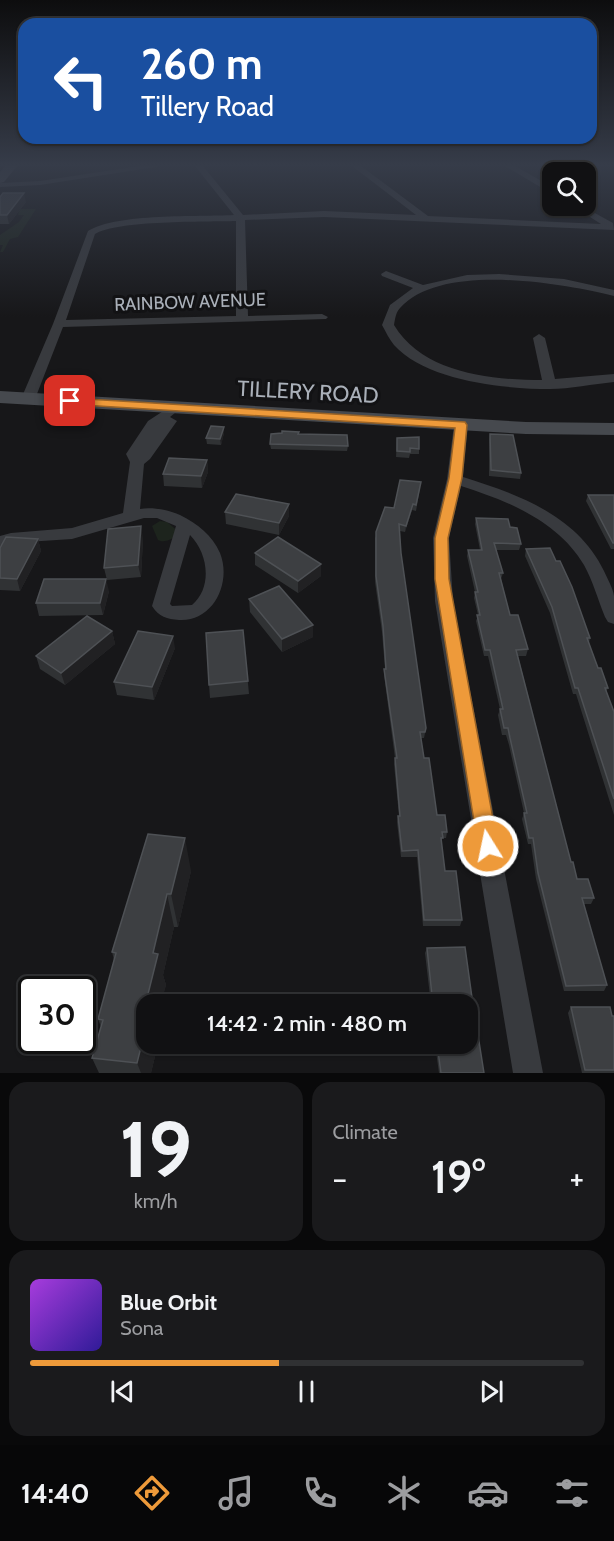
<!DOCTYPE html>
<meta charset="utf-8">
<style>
body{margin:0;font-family:Cabin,sans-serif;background:#1a1a1c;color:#f1f3f6;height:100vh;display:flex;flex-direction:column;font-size:22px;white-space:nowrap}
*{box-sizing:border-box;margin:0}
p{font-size:20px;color:#9c9da0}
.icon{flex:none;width:33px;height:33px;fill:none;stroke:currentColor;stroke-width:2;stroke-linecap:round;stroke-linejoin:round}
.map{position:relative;height:1073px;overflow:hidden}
.panel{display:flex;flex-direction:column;gap:9px;padding:9px;background:#09090a;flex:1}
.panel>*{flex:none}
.guide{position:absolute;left:18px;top:18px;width:579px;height:126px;border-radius:18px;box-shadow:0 2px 4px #0004,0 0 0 2px #303133;background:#1a4fa0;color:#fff;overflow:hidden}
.fabs{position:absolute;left:542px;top:162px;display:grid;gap:12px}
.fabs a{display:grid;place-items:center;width:54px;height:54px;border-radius:12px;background:#111113;box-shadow:0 2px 4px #0004,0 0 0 2px #303133;font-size:30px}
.speed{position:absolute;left:18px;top:976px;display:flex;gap:12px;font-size:30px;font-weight:700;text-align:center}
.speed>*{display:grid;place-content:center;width:78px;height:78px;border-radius:50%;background:#111113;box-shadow:0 2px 4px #0004,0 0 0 2px #303133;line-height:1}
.speed .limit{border:3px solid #111;border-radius:9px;background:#fff;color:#111}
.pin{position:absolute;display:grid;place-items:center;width:51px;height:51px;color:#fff;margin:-26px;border-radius:12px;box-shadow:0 3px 9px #0006}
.me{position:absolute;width:66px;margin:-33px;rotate:350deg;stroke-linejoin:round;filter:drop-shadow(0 0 4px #0008)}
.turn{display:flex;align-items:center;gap:21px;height:126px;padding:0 24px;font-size:27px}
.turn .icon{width:78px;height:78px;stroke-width:2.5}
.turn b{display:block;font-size:42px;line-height:51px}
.big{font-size:45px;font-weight:600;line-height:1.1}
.panel .widget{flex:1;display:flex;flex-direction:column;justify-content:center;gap:9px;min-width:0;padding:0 21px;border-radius:18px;background:#1a1a1c}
.panel .dial{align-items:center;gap:0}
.dial b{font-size:78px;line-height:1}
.song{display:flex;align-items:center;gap:18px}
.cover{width:72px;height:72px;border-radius:9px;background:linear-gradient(135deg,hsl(280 70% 55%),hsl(250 70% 35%))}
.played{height:6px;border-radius:3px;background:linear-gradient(90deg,#ee9a3a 45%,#303133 45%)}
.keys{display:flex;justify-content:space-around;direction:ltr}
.heat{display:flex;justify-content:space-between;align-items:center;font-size:33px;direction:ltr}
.panel .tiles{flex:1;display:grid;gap:9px;grid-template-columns:1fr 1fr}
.widget:last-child{grid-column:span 2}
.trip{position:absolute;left:136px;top:994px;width:342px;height:60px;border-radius:18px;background:#111113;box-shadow:0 2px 4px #0004,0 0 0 2px #303133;font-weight:600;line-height:60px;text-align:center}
.menu{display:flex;height:96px;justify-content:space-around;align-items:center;background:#070708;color:#9c9da0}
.menu .icon{width:42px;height:42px}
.menu .active{color:#ee9a3a}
.menu b{font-size:27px;color:#f1f3f6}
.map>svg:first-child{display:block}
</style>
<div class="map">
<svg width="614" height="1073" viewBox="0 0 614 1073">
<rect width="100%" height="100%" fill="#171719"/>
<path fill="#1d241d" d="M0,209H36L18,237L10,239L3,252H0L3,245H0V235L19,222L24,215H18L19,210Z
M160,521L167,522L179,532C175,538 165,544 158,540L152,526Z"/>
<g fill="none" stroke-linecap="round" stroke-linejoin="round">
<path fill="#383a3e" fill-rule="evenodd" d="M139,166H162L40,185L0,187V183L40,181Z
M195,166H203L243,215L324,211L416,215L352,166H361L428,216L601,224L573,206H582L613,223L614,230L324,217L245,220L248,316L322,314L328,317L326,319L63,327L35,399L28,403L23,402L21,399L53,324L88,231C117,213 198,217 234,215ZM236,221V316L66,320L95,234C118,220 205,222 236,221Z
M505,166H515L552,187V194Z
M386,271L423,285L467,275L499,274L564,279L614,290V296C561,283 441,262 400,308C396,312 395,319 394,325C423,373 490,380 542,380L533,338L539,334L545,338L555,379L614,374V382C593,384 570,389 550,389C505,389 426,381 394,345C389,339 386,332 382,325L390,305L413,288L382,276L381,274Z
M174,404L181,408L170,417L177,421L150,459L144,464L140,509C153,507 168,510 180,515C198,524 212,535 220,553C232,583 213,622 179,620C167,619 159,617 152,606L176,526L157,518H144L72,539L11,543L0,546V536L11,533L72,528L123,513L130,462L126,454L148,421ZM190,535C208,553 213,587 192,605L172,606L170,604Z
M461,421L468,425L463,477C517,494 577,515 604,571C607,578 613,588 614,596C614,605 614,615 614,624L608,622L605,617C598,600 593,581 584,565C558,521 508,501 461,486L449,538L453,601L543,1073H513L435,601L433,538L447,479L454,425Z"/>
<path fill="#46494e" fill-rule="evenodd" d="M5,166H17L4,182L0,183V172Z
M0,391L526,422L614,423V435L526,434L0,403Z"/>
</g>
<path fill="#303234" d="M0,197L26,202L9,224H0Z
M224,433L221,445L207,444L206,438Z
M299,434L348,446L347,451L271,449L270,444Z
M490,434L521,473L520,479L489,476V439Z
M397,438L419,449V454H410L409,458L396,457Z
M207,460L208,472L202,488L164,486L163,474Z
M420,488L416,511L412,510L405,532L400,531L401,553L426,728L424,738H421L424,758L437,815L447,832L446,838H442L441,844L445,871L462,920L460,926H423L417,857H401L397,822L398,816H399L394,764L395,758L384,675V669H385L382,632L375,582V538L394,508Z
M588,495H614V549H611L586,501Z
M289,504V516L279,535L226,524L225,512Z
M476,518L510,527L521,544L519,550H496L503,573L501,579L510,615L528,649L526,656H518L571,862L577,879L594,898L591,904H584L607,985L604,991H564L536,879L531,844H528L522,819L524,813L509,745L506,735H502L498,715L500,709L488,656H484L476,621L478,615L474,598L475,592L467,556L468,550H480L475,524Z
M38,539L41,551L20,591L0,590V548Z
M143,539L141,577L107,580L104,568Z
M526,549L590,638L589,643L598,668L608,688L606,692L614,712V815L576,694H573L550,613L525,556Z
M255,553L321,576L298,593L255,565Z
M109,591L103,615L39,616L36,603Z
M249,599L313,637L282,652L250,612Z
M243,630L249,694L210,698L209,685Z
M112,631L115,644L65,685L40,669L36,656Z
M175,648L154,700L117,695L114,682Z
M191,871L178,927H174L163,975L166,985L147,1044H153L156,1052L151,1073H99L92,1058L101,1027L98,1019L114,960L112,952Z
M427,948L473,1005L471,1010H468V1005H431L425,953Z
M571,1007L614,1016V1073H582L568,1013Z
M435,1044H468L484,1073H439Z"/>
<path fill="#212123" d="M24,193L26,202L9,224L7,215Z
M224,427V433L221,445L220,439Z
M207,460L208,472L202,488L201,476Z
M289,504V516L279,535V523Z
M413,504L412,510L405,532L406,526Z
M141,526L143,539L141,577L138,565Z
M38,539L41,551L20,591L17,579Z
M321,564V576L298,593V581Z
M106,579L109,591L103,615L100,603Z
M313,625V637L282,652V639Z
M112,631L115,644L65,685L61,673Z
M173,636L175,648L154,700L152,687Z
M185,838L191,871L178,927L171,894Z
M167,894L174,927L163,975L166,985L161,1005H147V1044H153L156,1052L151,1073H141L137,1063L141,1022L153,953Z"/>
<path fill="#3d3f42" stroke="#4e5155" stroke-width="1.5" d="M3,193H24L7,215H0V197Z
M211,426L224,427L220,439L206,438Z
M282,431L299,432L298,434L347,435L348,446L270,444L271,434L282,433Z
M490,434L513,435L521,473L491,470Z
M419,437V449L410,448V452L397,451V438Z
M169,458L207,460L201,476L163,474Z
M400,480L421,482L416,505L413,504L406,526L399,524L401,553L426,728L425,732H420L424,758H429L437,815H445L447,832H442L443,838H441L445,871H456L462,920H424L418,850L402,851L398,816H400L395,758H397L384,669H386L383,626L376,576V532L385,507L394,508Z
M236,494L289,504L279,523L225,512Z
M588,495H614V543H613Z
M476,518L508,519L510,527L517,528L521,544L494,543L503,573H499L510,615H518L528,649L516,650L571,862H573L577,879H588L594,898H582L607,985L566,986L538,873L533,838H529L524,813H527L510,738L508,728H504L500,709H503L490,650H485L477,615H480L475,592H478L468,550H482Z
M141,526L138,565L104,568L108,529Z
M6,537L38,539L17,579L0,578V548Z
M278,537L321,564L298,581L255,553Z
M550,548L556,561H560L572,587L590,638H587L598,668H601L608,688H605L614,712V799L578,688H575L552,607L526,549Z
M44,579H106L100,603H36Z
M279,586L313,625L282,639L249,599Z
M87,616L112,631L61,673L36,656Z
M243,630L248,681L209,685L206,633Z
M138,631L173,636L152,687L114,682Z
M148,834L185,838L171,894H167L153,953L158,954L141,1022L147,1023L137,1063L92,1058L103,1020L98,1019L116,953L112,952Z
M465,947L473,1005H433L427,948Z
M571,1007H610L612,1016H614V1070H585Z
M468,1029H477L484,1073H441L437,1044H468Z"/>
<linearGradient id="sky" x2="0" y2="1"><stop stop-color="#0d0d0e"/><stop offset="0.52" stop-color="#363c49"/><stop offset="1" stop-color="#363c49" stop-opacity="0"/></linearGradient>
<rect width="614" height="317" fill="url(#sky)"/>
<path fill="#ee9a3a" stroke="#9b6426" stroke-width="1.5" d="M70,398L465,422L467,425L462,478L448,538L449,579L498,846L495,852L488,855L481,852L478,846L435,579V538L449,478L455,428L66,404L64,401Z"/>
<g text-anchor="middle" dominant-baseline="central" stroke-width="6" stroke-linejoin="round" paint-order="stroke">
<g font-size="18" fill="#aab0b9" stroke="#121214">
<text transform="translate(190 302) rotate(-2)">RAINBOW AVENUE</text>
</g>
<g font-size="22" fill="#aab0b9" stroke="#121214">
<text transform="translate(308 392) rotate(3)">TILLERY ROAD</text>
</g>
</g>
</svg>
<div class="fabs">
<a><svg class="icon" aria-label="search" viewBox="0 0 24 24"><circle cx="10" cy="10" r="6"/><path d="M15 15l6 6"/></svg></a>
</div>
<div class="speed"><div class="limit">30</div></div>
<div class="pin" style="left:70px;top:401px;background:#d93025"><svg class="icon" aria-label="arrive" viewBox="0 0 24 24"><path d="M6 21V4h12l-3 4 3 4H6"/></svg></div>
<svg class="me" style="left:488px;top:846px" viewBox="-20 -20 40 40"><circle r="17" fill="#ee9a3a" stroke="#fff" stroke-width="3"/><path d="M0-11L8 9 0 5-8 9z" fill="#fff"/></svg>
<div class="trip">14:42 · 2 min · 480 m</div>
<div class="guide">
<div class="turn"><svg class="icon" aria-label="left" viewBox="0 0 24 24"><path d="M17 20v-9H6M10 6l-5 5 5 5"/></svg><div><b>260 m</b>Tillery Road</div></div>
</div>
</div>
<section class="panel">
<div class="tiles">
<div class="widget dial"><b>19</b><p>km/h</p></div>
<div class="widget"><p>Climate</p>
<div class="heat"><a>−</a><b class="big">19°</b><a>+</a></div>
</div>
<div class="widget">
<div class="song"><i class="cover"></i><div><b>Blue Orbit</b><p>Sona</p></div></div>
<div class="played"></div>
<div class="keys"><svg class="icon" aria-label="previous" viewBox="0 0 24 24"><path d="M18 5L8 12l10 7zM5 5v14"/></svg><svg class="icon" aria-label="pause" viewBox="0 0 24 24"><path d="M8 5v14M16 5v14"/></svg><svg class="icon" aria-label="next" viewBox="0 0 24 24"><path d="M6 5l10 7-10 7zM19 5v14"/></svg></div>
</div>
</div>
</section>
<nav class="menu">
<b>14:40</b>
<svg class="icon active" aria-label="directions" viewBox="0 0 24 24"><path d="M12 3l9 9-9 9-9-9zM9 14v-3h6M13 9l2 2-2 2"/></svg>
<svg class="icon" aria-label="music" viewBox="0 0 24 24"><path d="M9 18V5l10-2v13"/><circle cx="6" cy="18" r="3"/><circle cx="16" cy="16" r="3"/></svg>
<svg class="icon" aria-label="phone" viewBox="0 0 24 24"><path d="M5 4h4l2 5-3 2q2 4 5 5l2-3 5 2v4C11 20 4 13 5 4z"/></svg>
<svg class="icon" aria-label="climate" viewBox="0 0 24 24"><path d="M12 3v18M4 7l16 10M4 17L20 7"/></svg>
<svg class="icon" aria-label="car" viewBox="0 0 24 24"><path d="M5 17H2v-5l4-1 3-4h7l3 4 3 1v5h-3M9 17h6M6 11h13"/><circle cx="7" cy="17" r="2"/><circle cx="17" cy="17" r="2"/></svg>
<svg class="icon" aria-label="filters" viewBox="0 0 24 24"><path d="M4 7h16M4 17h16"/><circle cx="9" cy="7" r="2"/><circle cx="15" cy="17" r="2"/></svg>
</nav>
